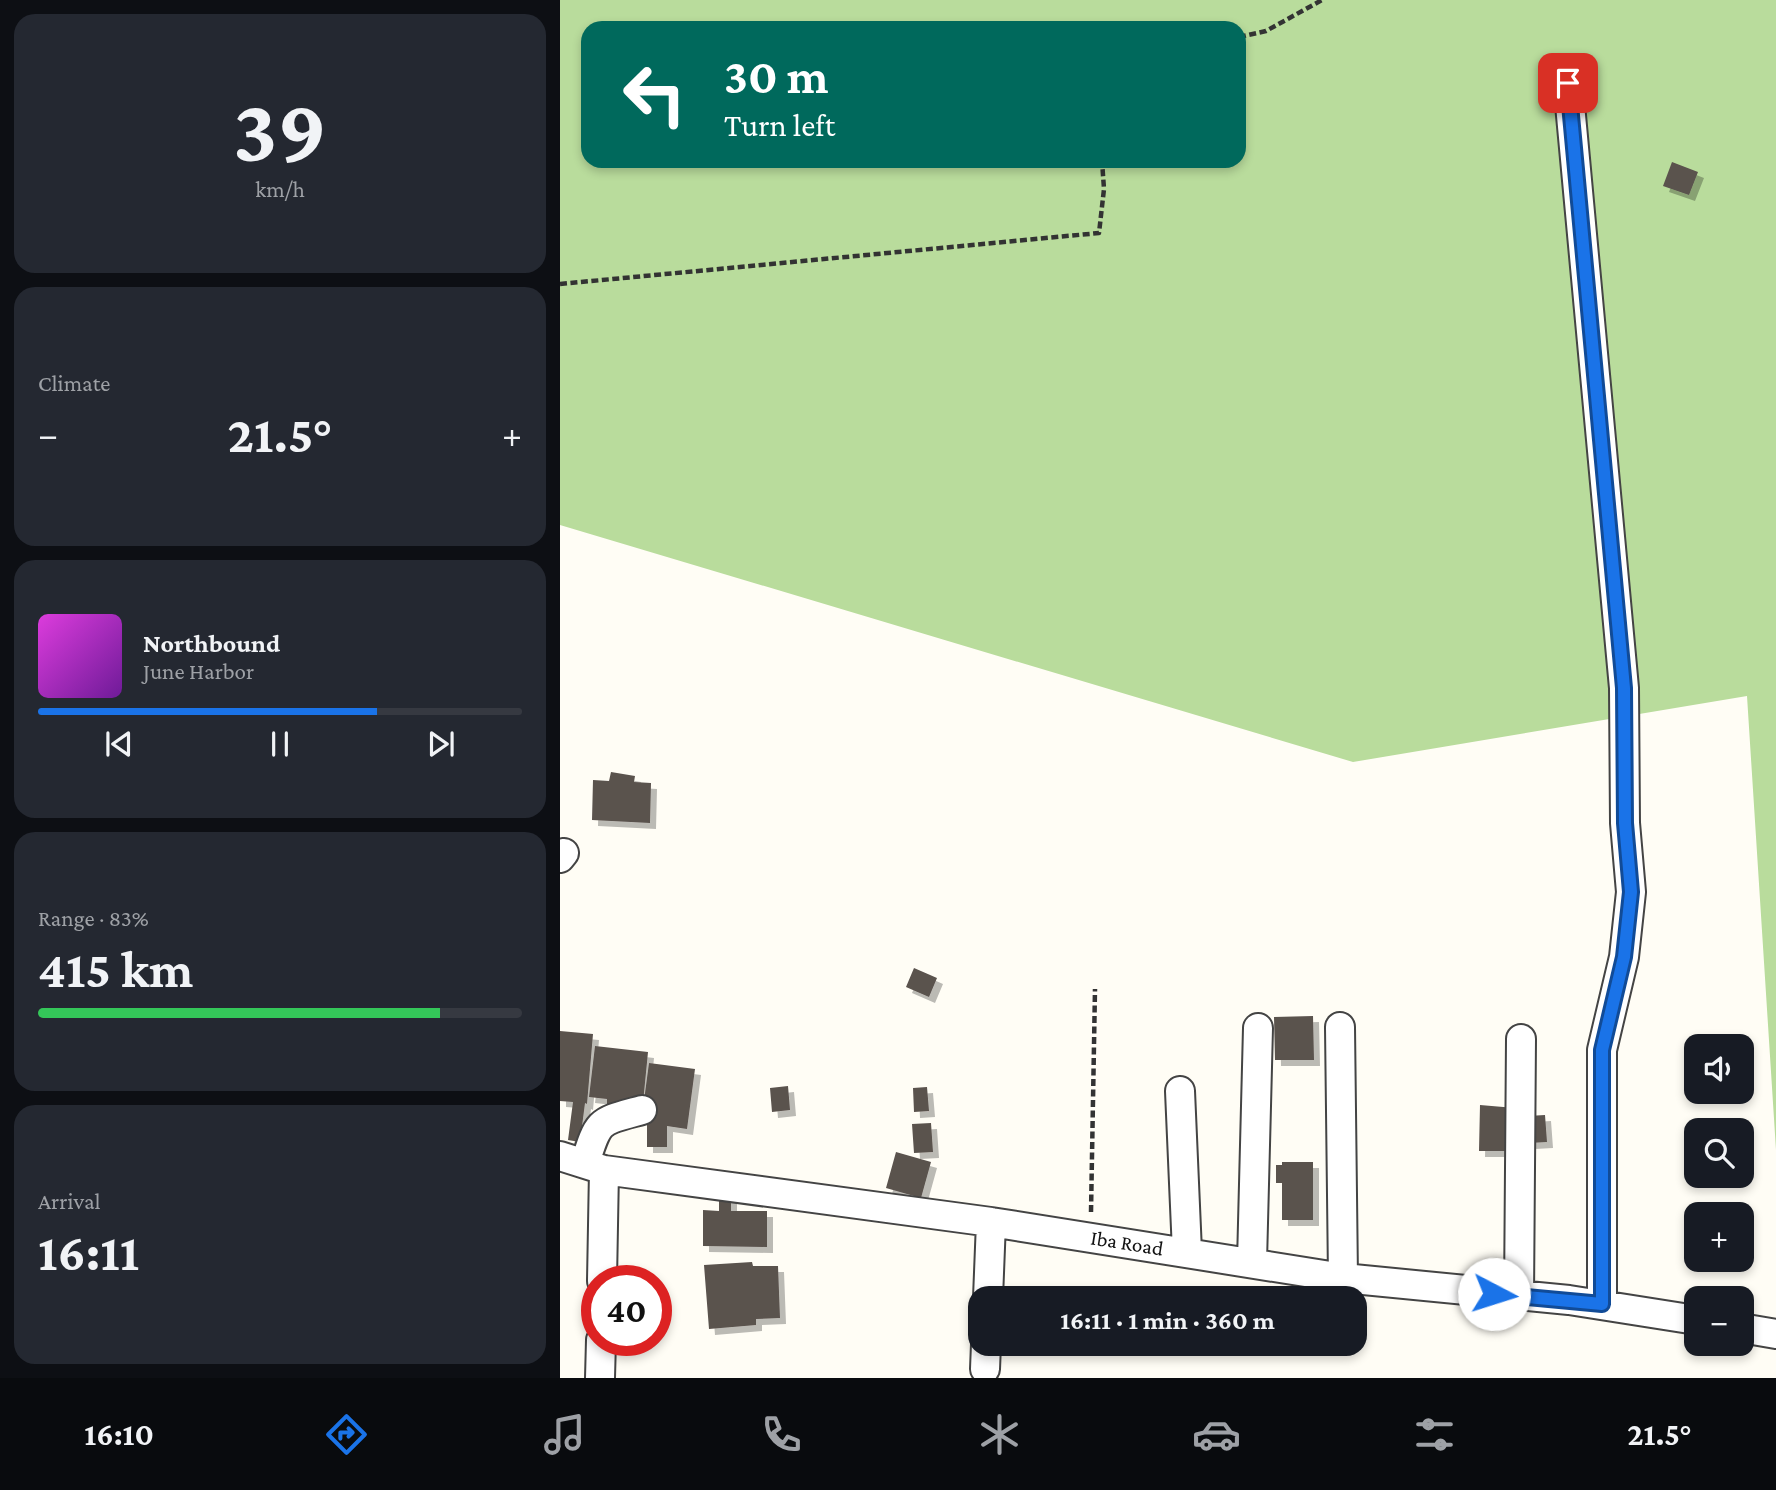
<!DOCTYPE html>
<meta charset="utf-8">
<style>
body{margin:0;font-family:"Crimson Pro",serif;background:#242831;color:#f1f3f6;height:100vh;display:flex;flex-direction:column;font-size:26px;white-space:nowrap}
*{box-sizing:border-box;margin:0}
p{font-size:23px;color:#9ea1a6}
.icon{flex:none;width:38px;height:38px;fill:none;stroke:currentColor;stroke-width:2;stroke-linecap:round;stroke-linejoin:round}
.map{position:relative;flex:1;overflow:hidden}
.details{display:flex;flex-direction:column;gap:14px;padding:14px;background:#0d0f14;width:560px}
.details>*{flex:none}
.banner{position:absolute;left:21px;top:21px;width:665px;height:147px;border-radius:21px;box-shadow:0 4px 10px #0003;background:#00695c;color:#fff;overflow:hidden}
.controls{position:absolute;left:1124px;top:1034px;display:grid;gap:14px}
.controls a{display:grid;place-items:center;width:70px;height:70px;border-radius:14px;background:#171b24;box-shadow:0 4px 10px #0003;font-size:35px}
.speed{position:absolute;left:21px;top:1265px;display:flex;gap:14px;font-size:35px;font-weight:700;text-align:center}
.speed>*{display:grid;place-content:center;width:91px;height:91px;border-radius:50%;background:#171b24;box-shadow:0 4px 10px #0003;line-height:1}
.speed .limit{border:10px solid #d22;background:#fff;color:#111}
.pin{position:absolute;display:grid;place-items:center;width:60px;height:60px;color:#fff;margin:-30px;border-radius:14px;box-shadow:0 4px 10px #0006}
.me{position:absolute;width:77px;margin:-38px;rotate:95deg;stroke-linejoin:round;filter:drop-shadow(0 0 5px #0008)}
.turn{display:flex;align-items:center;gap:24px;height:147px;padding:0 28px;font-size:32px}
.turn .icon{width:91px;height:91px;stroke-width:2.5}
.turn b{display:block;font-size:49px;line-height:60px}
.big{font-size:52px;font-weight:700;line-height:1.1}
.details .card{flex:1;display:flex;flex-direction:column;justify-content:center;gap:10px;min-width:0;padding:0 24px;border-radius:21px;background:#242831}
.details .dial{align-items:center;gap:0}
.dial b{font-size:91px;line-height:1}
.song{display:flex;align-items:center;gap:21px}
.cover{width:84px;height:84px;border-radius:10px;background:linear-gradient(135deg,hsl(300 70% 55%),hsl(280 70% 35%))}
.played{height:7px;border-radius:4px;background:linear-gradient(90deg,#1a73e8 70%,#363941 70%)}
.keys{display:flex;justify-content:space-around;direction:ltr}
.heat{display:flex;justify-content:space-between;align-items:center;font-size:38px;direction:ltr}
.charge{height:10px;border-radius:5px;background:linear-gradient(90deg,#34c759 83%,#363941 0)}
.trip{position:absolute;left:408px;top:1286px;width:399px;height:70px;border-radius:21px;background:#171b24;box-shadow:0 4px 10px #0003;font-weight:700;line-height:70px;text-align:center}
.tab-bar{display:flex;height:112px;justify-content:space-around;align-items:center;background:#090b0e;color:#9ea1a6}
.tab-bar .icon{width:49px;height:49px}
.tab-bar .current{color:#1a73e8}
.tab-bar b{font-size:32px;color:#f1f3f6}
main{display:flex;flex:1;min-height:0}
.map>svg:first-child{display:block}
</style>
<main>
<section class="details">
<div class="card dial"><b>39</b><p>km/h</p></div>
<div class="card"><p>Climate</p>
<div class="heat"><a>−</a><b class="big">21.5°</b><a>+</a></div>
</div>
<div class="card">
<div class="song"><i class="cover"></i><div><b>Northbound</b><p>June Harbor</p></div></div>
<div class="played"></div>
<div class="keys"><svg class="icon" aria-label="previous" viewBox="0 0 24 24"><path d="M18 5L8 12l10 7zM5 5v14"/></svg><svg class="icon" aria-label="pause" viewBox="0 0 24 24"><path d="M8 5v14M16 5v14"/></svg><svg class="icon" aria-label="next" viewBox="0 0 24 24"><path d="M6 5l10 7-10 7zM19 5v14"/></svg></div>
</div>
<div class="card"><p>Range · 83%</p><b class="big">415 km</b><div class="charge"></div></div>
<div class="card"><p>Arrival</p><b class="big">16:11</b></div>
</section>
<div class="map">
<svg width="1216" height="1378" viewBox="0 0 1216 1378">
<defs>
<filter id="shadow"><feDropShadow dx="6" dy="6" stdDeviation="0" flood-color="#0004"/></filter>
</defs>
<rect width="100%" height="100%" fill="#fffdf5"/>
<path fill="#b9dc9c" fill-rule="evenodd" d="M0,0H1216V1150L1187,696L793,762L0,525ZM28,28H679V161H28Z"/>
<path fill="#5a524d" filter="url(#shadow)" d="M1112,162L1138,172L1129,195L1103,186Z
M51,772L75,776L74,782L91,783L90,823L32,820L33,780L49,781Z
M354,968L377,978L369,997L346,987Z
M753,1016L754,1060H715L714,1017Z
M0,1031L33,1034L27,1104L25,1103L20,1142L8,1140L13,1102L0,1101Z
M35,1046L88,1052L83,1103L47,1111V1099L29,1097Z
M89,1063L135,1069L127,1129L107,1126V1147H87V1124L81,1123Z
M228,1086L230,1110L212,1112L210,1088Z
M367,1087L369,1111L354,1112L353,1088Z
M920,1105L955,1108L949,1151H919Z
M985,1115L987,1142L969,1143L968,1116Z
M371,1123L373,1152L354,1153L352,1124Z
M336,1152L371,1162L361,1198L326,1188Z
M722,1162H753V1220H722V1183H716V1165H722Z
M159,1197H171V1211H207V1247L143,1246V1210L159,1211Z
M192,1262L193,1266H218L220,1318L196,1319V1325L149,1329L144,1265Z"/>
<g fill="none" stroke-linecap="round" stroke-linejoin="round">
<g stroke="#444" stroke-width="32">
<path id="minor" d="M1008,83L1064,688L1065,823L1071,892L1064,957L1042,1050V1304
M0,858L4,853
M780,1027L783,1278
M620,1091L627,1252
M0,1156L44,1170L431,1222L783,1278L1009,1300L1136,1320
M25,1163C39,1119 38,1122 82,1110
M692,1262L698,1028
M42,1281L44,1170
M959,1297L961,1039
M428,1298L431,1222
M1181,1328L1216,1334
M425,1369L426,1344
M40,1378L41,1340"/>
</g>
<path stroke="#333" stroke-width="4.5" stroke-dasharray="7 3.5" stroke-linecap="butt" d="M679,37L706,31L762,0
M0,284L539,233L544,189L542,161
M531,1212L535,989"/>
<use href="#minor" stroke="#fff" stroke-width="28"/>
</g>
<g fill="none" stroke-linecap="round" stroke-linejoin="round">
<g stroke="#114b97" stroke-width="18">
<path id="route" d="M934,1294L1042,1304V1050L1064,957L1071,892L1065,823L1064,688L1008,83"/>
</g>
<use href="#route" stroke="#1a73e8" stroke-width="12"/>
</g>
<g text-anchor="middle" dominant-baseline="central" stroke-width="7" stroke-linejoin="round" paint-order="stroke">
<g font-size="21" fill="#111" stroke="#fff">
<text transform="translate(567 1243) rotate(9)">Iba Road</text>
</g>
</g>
</svg>
<div class="controls">
<a><svg class="icon" aria-label="sound" viewBox="0 0 24 24"><path d="M4 9h4l5-4v14l-5-4H4zM17 9q2 3 0 6"/></svg></a>
<a><svg class="icon" aria-label="search" viewBox="0 0 24 24"><circle cx="10" cy="10" r="6"/><path d="M15 15l6 6"/></svg></a>
<a>+</a>
<a>−</a>
</div>
<div class="speed"><div class="limit">40</div></div>
<div class="pin" style="left:1008px;top:83px;background:#d93025"><svg class="icon" aria-label="arrive" viewBox="0 0 24 24"><path d="M6 21V4h12l-3 4 3 4H6"/></svg></div>
<svg class="me" style="left:934px;top:1294px" viewBox="-20 -20 40 40"><circle r="19" fill="#fff"/><path d="M0-13L10 11 0 6-10 11z" fill="#1a73e8"/></svg>
<div class="trip">16:11 · 1 min · 360 m</div>
<div class="banner">
<div class="turn"><svg class="icon" aria-label="left" viewBox="0 0 24 24"><path d="M17 20v-9H6M10 6l-5 5 5 5"/></svg><div><b>30 m</b>Turn left</div></div>
</div>
</div>
</main>
<nav class="tab-bar">
<b>16:10</b>
<svg class="icon current" aria-label="directions" viewBox="0 0 24 24"><path d="M12 3l9 9-9 9-9-9zM9 14v-3h6M13 9l2 2-2 2"/></svg>
<svg class="icon" aria-label="music" viewBox="0 0 24 24"><path d="M9 18V5l10-2v13"/><circle cx="6" cy="18" r="3"/><circle cx="16" cy="16" r="3"/></svg>
<svg class="icon" aria-label="phone" viewBox="0 0 24 24"><path d="M5 4h4l2 5-3 2q2 4 5 5l2-3 5 2v4C11 20 4 13 5 4z"/></svg>
<svg class="icon" aria-label="climate" viewBox="0 0 24 24"><path d="M12 3v18M4 7l16 10M4 17L20 7"/></svg>
<svg class="icon" aria-label="car" viewBox="0 0 24 24"><path d="M5 17H2v-5l4-1 3-4h7l3 4 3 1v5h-3M9 17h6M6 11h13"/><circle cx="7" cy="17" r="2"/><circle cx="17" cy="17" r="2"/></svg>
<svg class="icon" aria-label="filters" viewBox="0 0 24 24"><path d="M4 7h16M4 17h16"/><circle cx="9" cy="7" r="2"/><circle cx="15" cy="17" r="2"/></svg>
<b>21.5°</b>
</nav>
